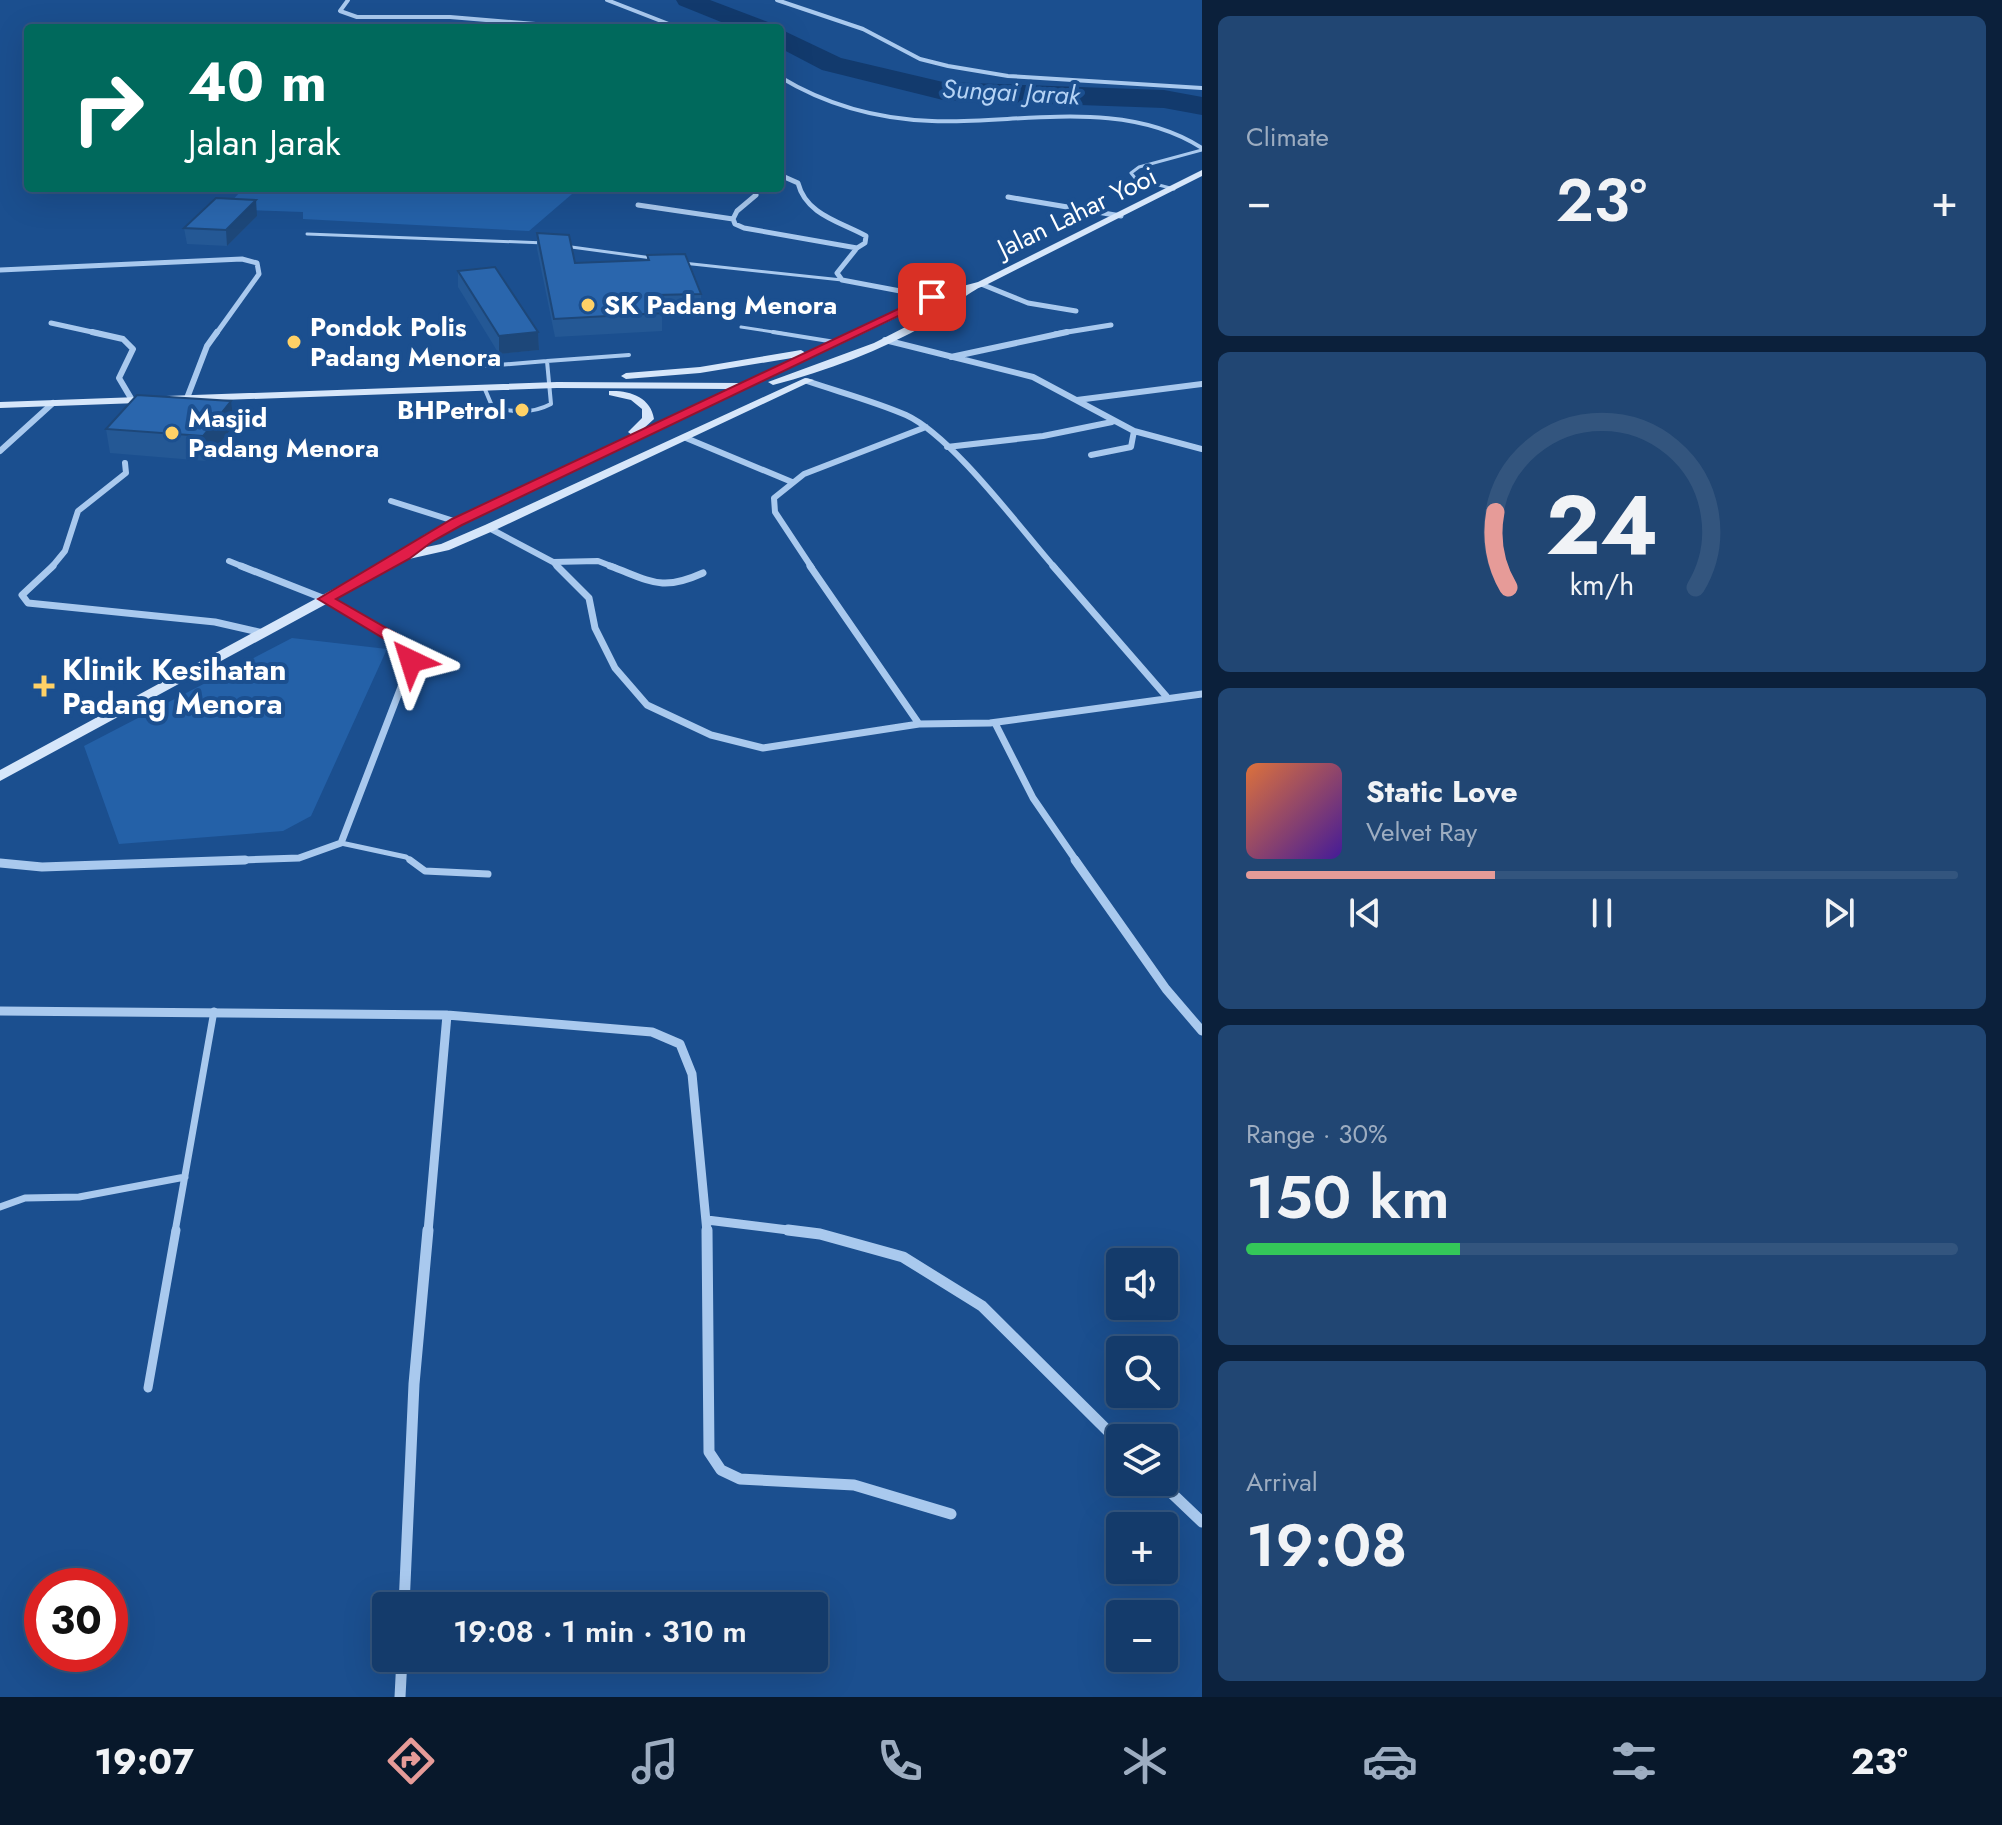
<!DOCTYPE html>
<meta charset="utf-8">
<style>
body{margin:0;font-family:Jost,sans-serif;background:#214673;color:#f1f3f6;height:100vh;display:flex;flex-direction:column;font-size:30px;white-space:nowrap}
*{box-sizing:border-box;margin:0}
p{font-size:26px;color:#9dadc1}
.icon{flex:none;width:44px;height:44px;fill:none;stroke:currentColor;stroke-width:2;stroke-linecap:round;stroke-linejoin:round}
.map{position:relative;flex:1;overflow:hidden}
.panel{display:flex;flex-direction:column;gap:16px;padding:16px;background:#0b203b;width:800px}
.panel>*{flex:none}
.top-card{position:absolute;left:24px;top:24px;width:760px;height:168px;border-radius:8px;box-shadow:0 8px 32px #0002,0 0 0 2px #33557e;background:#00695c;color:#fff;overflow:hidden}
.controls{position:absolute;left:1106px;top:1248px;display:grid;gap:16px}
.controls a{display:grid;place-items:center;width:72px;height:72px;border-radius:8px;background:#143b6b;box-shadow:0 8px 32px #0002,0 0 0 2px #33557e;font-size:40px}
.speed{position:absolute;left:24px;top:1568px;display:flex;gap:16px;font-size:40px;font-weight:700;text-align:center}
.speed>*{display:grid;place-content:center;width:104px;height:104px;border-radius:50%;background:#143b6b;box-shadow:0 8px 32px #0002,0 0 0 2px #33557e;line-height:1}
.speed .limit{border:12px solid #d22;background:#fff;color:#111}
.pin{position:absolute;display:grid;place-items:center;width:68px;height:68px;color:#fff;margin:-34px;border-radius:16px;box-shadow:0 4px 12px #0006}
.me{position:absolute;width:88px;margin:-44px;rotate:319deg;stroke-linejoin:round;filter:drop-shadow(0 0 6px #0008)}
.turn{display:flex;align-items:center;gap:28px;height:168px;padding:0 32px;font-size:36px}
.turn .icon{width:104px;height:104px;stroke-width:2.5}
.turn b{display:block;font-size:56px;line-height:68px}
.big{font-size:60px;font-weight:600;line-height:1.1}
.panel .card{flex:1;display:flex;flex-direction:column;justify-content:center;gap:12px;min-width:0;padding:0 28px;border-radius:12px;background:#214673}
.panel .dial{align-items:center;gap:0}
.dial svg{height:208px;overflow:visible;fill:none;stroke:#33557e;stroke-width:7;stroke-linecap:round;text-anchor:middle}
.dial text{fill:#f1f3f6;stroke:none}
.song{display:flex;align-items:center;gap:24px}
.cover{width:96px;height:96px;border-radius:12px;background:linear-gradient(135deg,hsl(20 70% 55%),hsl(260 70% 35%))}
.played{height:8px;border-radius:4px;background:linear-gradient(90deg,#e69b98 35%,#33557e 35%)}
.keys{display:flex;justify-content:space-around;direction:ltr}
.heat{display:flex;justify-content:space-between;align-items:center;font-size:44px;direction:ltr}
.charge{height:12px;border-radius:6px;background:linear-gradient(90deg,#34c759 30%,#33557e 0)}
.trip{position:absolute;left:372px;top:1592px;width:456px;height:80px;border-radius:8px;background:#143b6b;box-shadow:0 8px 32px #0002,0 0 0 2px #33557e;font-weight:600;line-height:80px;text-align:center}
.tabs{display:flex;height:128px;justify-content:space-around;align-items:center;background:#08182b;color:#9dadc1}
.tabs .icon{width:56px;height:56px}
.tabs .active{color:#e69b98}
.tabs b{font-size:36px;color:#f1f3f6}
main{display:flex;flex:1;min-height:0}
.map>svg:first-child{display:block}
</style>
<main>
<div class="map">
<svg width="1202" height="1697" viewBox="0 0 1202 1697">
<rect width="100%" height="100%" fill="#1b4f8f"/>
<path fill="#2461a8" d="M252,188H579L529,231L303,219V212L224,209L242,190Z
M292,638L387,649L311,816L283,831L119,844L84,746Z"/>
<g fill="none" stroke-linecap="round" stroke-linejoin="round">
<path fill="#123a6d" fill-rule="evenodd" d="M676,0H710L768,22L772,28H736L679,5Z
M780,29L841,58L943,82L1164,90L1202,97V115L1164,108L943,100L822,70L780,48Z"/>
<path stroke="#a9c9ee" stroke-width="3" d="M1174,189L1136,179L1131,173L1139,167L1202,150
M307,234L545,243
M564,246L652,258
M683,263L842,280
M741,327L786,334"/>
<path stroke="#a9c9ee" stroke-width="4" d="M773,332L835,342
M485,366L547,361
M484,387L492,406C512,413 532,414 551,404L547,361L629,355"/>
<path stroke="#a9c9ee" stroke-width="5" d="M341,843L406,857L413,862"/>
<path stroke="#a9c9ee" stroke-width="7" d="M410,860L425,871L488,874
M0,1207L25,1198L79,1197L185,1177
M175,1232L214,1011"/>
<path stroke="#a9c9ee" stroke-width="9" d="M148,1388L176,1230"/>
<path stroke="#a9c9ee" stroke-width="4" d="M348,0L340,11L357,17H450L585,28
M607,0L679,28
M777,0L863,29L920,59L948,66L1008,76L1202,88
M780,77C826,105 877,119 932,121C1020,124 1123,97 1202,148"/>
<path stroke="#a9c9ee" stroke-width="5" d="M780,175L798,183C806,215 841,222 866,236L865,243L857,248L837,273L842,280L932,297
M1008,197L1121,216
M638,205L733,219L735,224L744,228L857,248
M733,219L737,211L756,195
M0,270L242,259L257,263L259,274L216,334
M981,284L1028,303L1076,311
M51,323L101,334
M1055,334L1111,325"/>
<path stroke="#a9c9ee" stroke-width="6" d="M92,332L123,339L133,349L119,378L132,400
M885,340L1033,377L1134,431L1202,449
M951,357L1067,332
M807,381C839,392 874,401 906,415C952,436 1019,527 1055,568
M187,398L207,346L217,332
M1077,400L1202,384
M686,438L792,482
M947,447L1043,436L1112,422
M0,451L53,403
M1091,455L1131,447L1134,431
M391,501L457,522
M489,528L553,562L598,561L616,568
M229,561L246,568
M553,562L559,568
M51,568L65,551L78,511L126,473L125,463
M812,568L775,512L774,498L804,474L926,427"/>
<path stroke="#a9c9ee" stroke-width="7" d="M53,566L22,595L28,603L215,622L263,633
M557,566L589,598L595,628L615,668L647,705L711,735L763,748L919,724
M610,566C651,581 661,592 703,573
M810,566L919,724L990,723L1202,694
M1053,566L1166,696
M996,725L1033,798L1077,862
M188,862L299,858L341,843L411,661L408,647L325,599L241,566"/>
<path stroke="#a9c9ee" stroke-width="9" d="M1075,860L1166,989L1202,1031
M0,863L42,867L245,860
M0,1011L447,1015L652,1032L680,1044L692,1074L707,1232
M707,1220L804,1232
M428,1232L447,1015"/>
<path stroke="#a9c9ee" stroke-width="11" d="M707,1230L709,1452L721,1470L740,1479L854,1485L951,1514
M788,1230L820,1234L903,1257L982,1306L1120,1443
M1160,1482L1202,1522
M404,1606L414,1384L428,1230
M400,1697L402,1658"/>
<path fill="#d6e6fa" fill-rule="evenodd" d="M1202,170V176L984,286C969,290 946,314 929,323C880,351 827,371 773,385L768,382L874,343L929,315L960,292L935,299L461,525L422,548L441,544L485,525L805,378L814,380L493,531L449,550L409,559L0,781V770L400,553L424,535L453,519L632,435L628,432L642,418V409L631,400L609,395V391C629,390 651,397 654,419L643,429L729,389L557,388L0,408V402L557,382L741,383L798,357L700,373L626,379L621,376L626,373L700,367L801,350L806,353L929,295L978,282Z"/>
</g>
<path fill="#245895" d="M257,216L227,246L187,244L184,228Z
M537,233L575,263L647,260V255L701,294V311L662,312V331L555,337L537,249Z
M458,271L538,332L539,350L499,354L458,287Z
M234,425L206,461L110,453L106,429Z"/>
<path fill="#1d4779" d="M256,200L257,216L227,246L226,230Z
M538,332L539,350L499,354V336Z
M231,401L234,425L206,461L203,436Z"/>
<path fill="#2a66ad" stroke="#1d4779" stroke-width="2" d="M216,198L256,200L226,230L184,228Z
M537,233L569,235L575,263L649,260L647,255L685,254L701,294L656,295L662,313L554,319Z
M495,267L538,332L499,336L458,271Z
M137,395L231,401L203,436L106,429Z"/>
<path fill="#e11d48" stroke="#92132f" stroke-width="2" d="M928,295L938,297L462,525L433,541L409,559L336,599L414,644L419,661L417,665H406L401,649L318,599L452,519Z"/>
<g fill="#ffd166" stroke="#1b4f8f" stroke-width="3">
<circle cx="588" cy="305" r="8"/>
<circle cx="294" cy="342" r="8"/>
<circle cx="522" cy="410" r="8"/>
<circle cx="172" cy="433" r="8"/>
<path d="M40 674h8v8h8v8h-8v8h-8v-8h-8v-8h8z"/>
</g>
<g text-anchor="middle" dominant-baseline="central" stroke-width="8" stroke-linejoin="round" paint-order="stroke">
<g font-size="26" font-style="italic" fill="#b5d3f5" stroke="#1b4f8f">
<text transform="translate(1011 92) rotate(3)">Sungai Jarak</text>
</g>
<g font-size="26" fill="#fff" stroke="#1b4f8f">
<text transform="translate(1077 212) rotate(-26)">Jalan Lahar Yooi</text>
</g>
<g font-size="26" font-weight="bold" fill="#fff" stroke="#1b4f8f" text-anchor="start">
<text x="604" y="305">SK Padang Menora</text>
<text x="310" y="327">Pondok Polis<tspan x="310" dy="30">Padang Menora</tspan></text>
<text x="506" y="410" text-anchor="end">BHPetrol</text>
<text x="188" y="418">Masjid<tspan x="188" dy="30">Padang Menora</tspan></text>
</g>
<g font-size="30" font-weight="bold" fill="#fff" stroke="#1b4f8f" text-anchor="start">
<text x="62" y="669">Klinik Kesihatan<tspan x="62" dy="34">Padang Menora</tspan></text>
</g>
</g>
</svg>
<div class="controls">
<a><svg class="icon" aria-label="sound" viewBox="0 0 24 24"><path d="M4 9h4l5-4v14l-5-4H4zM17 9q2 3 0 6"/></svg></a>
<a><svg class="icon" aria-label="search" viewBox="0 0 24 24"><circle cx="10" cy="10" r="6"/><path d="M15 15l6 6"/></svg></a>
<a><svg class="icon" aria-label="layers" viewBox="0 0 24 24"><path d="M12 4l9 5-9 5-9-5zM3 14l9 5 9-5"/></svg></a>
<a>+</a>
<a>−</a>
</div>
<div class="speed"><div class="limit">30</div></div>
<div class="pin" style="left:932px;top:297px;background:#d93025"><svg class="icon" aria-label="arrive" viewBox="0 0 24 24"><path d="M6 21V4h12l-3 4 3 4H6"/></svg></div>
<svg class="me" style="left:411px;top:661px" viewBox="-20 -20 40 40"><path d="M0-17L14 15 0 8-14 15z" fill="#e11d48" stroke="#fff" stroke-width="4"/></svg>
<div class="trip">19:08 · 1 min · 310 m</div>
<div class="top-card">
<div class="turn"><svg class="icon" aria-label="right" viewBox="0 0 24 24"><path d="M7 20v-9h11M14 6l5 5-5 5"/></svg><div><b>40 m</b>Jalan Jarak</div></div>
</div>
</div>
<section class="panel">
<div class="card"><p>Climate</p>
<div class="heat"><a>−</a><b class="big">23°</b><a>+</a></div>
</div>
<div class="card dial"><svg viewBox="0 0 100 80">
<path d="M14 69A42 42 0 1 1 86 69"/>
<path d="M14 69A42 42 0 0 1 9 40" stroke="#e69b98"/>
<text x="50" y="56" font-size="32" font-weight="700">24</text>
<text x="50" y="72" font-size="11">km/h</text>
</svg></div>
<div class="card">
<div class="song"><i class="cover"></i><div><b>Static Love</b><p>Velvet Ray</p></div></div>
<div class="played"></div>
<div class="keys"><svg class="icon" aria-label="previous" viewBox="0 0 24 24"><path d="M18 5L8 12l10 7zM5 5v14"/></svg><svg class="icon" aria-label="pause" viewBox="0 0 24 24"><path d="M8 5v14M16 5v14"/></svg><svg class="icon" aria-label="next" viewBox="0 0 24 24"><path d="M6 5l10 7-10 7zM19 5v14"/></svg></div>
</div>
<div class="card"><p>Range · 30%</p><b class="big">150 km</b><div class="charge"></div></div>
<div class="card"><p>Arrival</p><b class="big">19:08</b></div>
</section>
</main>
<nav class="tabs">
<b>19:07</b>
<svg class="icon active" aria-label="directions" viewBox="0 0 24 24"><path d="M12 3l9 9-9 9-9-9zM9 14v-3h6M13 9l2 2-2 2"/></svg>
<svg class="icon" aria-label="music" viewBox="0 0 24 24"><path d="M9 18V5l10-2v13"/><circle cx="6" cy="18" r="3"/><circle cx="16" cy="16" r="3"/></svg>
<svg class="icon" aria-label="phone" viewBox="0 0 24 24"><path d="M5 4h4l2 5-3 2q2 4 5 5l2-3 5 2v4C11 20 4 13 5 4z"/></svg>
<svg class="icon" aria-label="climate" viewBox="0 0 24 24"><path d="M12 3v18M4 7l16 10M4 17L20 7"/></svg>
<svg class="icon" aria-label="car" viewBox="0 0 24 24"><path d="M5 17H2v-5l4-1 3-4h7l3 4 3 1v5h-3M9 17h6M6 11h13"/><circle cx="7" cy="17" r="2"/><circle cx="17" cy="17" r="2"/></svg>
<svg class="icon" aria-label="filters" viewBox="0 0 24 24"><path d="M4 7h16M4 17h16"/><circle cx="9" cy="7" r="2"/><circle cx="15" cy="17" r="2"/></svg>
<b>23°</b>
</nav>
